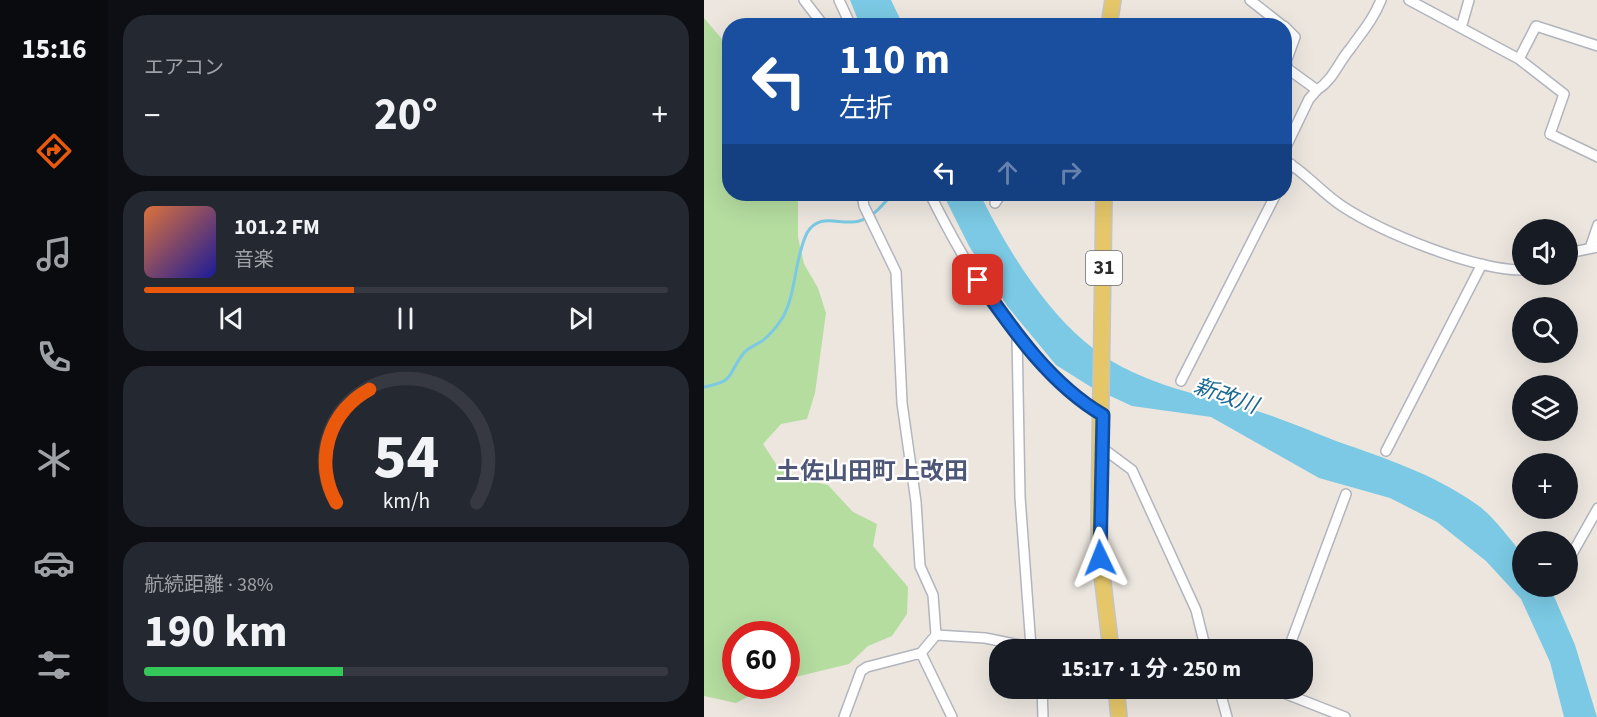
<!DOCTYPE html>
<html lang="ja">
<meta charset="utf-8">
<style>
body{margin:0;font-family:"Source Sans 3","Noto Sans JP",sans-serif;background:#242831;color:#f1f3f6;height:100vh;display:flex;flex-direction:column;font-size:22px;white-space:nowrap}
*{box-sizing:border-box;margin:0}
p{font-size:20px;color:#9ea1a6}
.icon{flex:none;width:33px;height:33px;fill:none;stroke:currentColor;stroke-width:2;stroke-linecap:round;stroke-linejoin:round}
.map{position:relative;flex:1;overflow:hidden}
.side{display:flex;flex-direction:column;gap:15px;padding:15px;background:#0d0f14;width:596px}
.side>*{flex:none}
.top-card{position:absolute;left:18px;top:18px;width:570px;height:183px;border-radius:24px;box-shadow:0 6px 24px #0002;background:#1a4fa0;color:#fff;overflow:hidden}
.fabs{position:absolute;left:808px;top:219px;display:grid;gap:12px}
.fabs a{display:grid;place-items:center;width:66px;height:66px;border-radius:50%;background:#171b24;box-shadow:0 6px 24px #0002;font-size:30px}
.speed{position:absolute;left:18px;top:621px;display:flex;gap:12px;font-size:30px;font-weight:700;text-align:center}
.speed>*{display:grid;place-content:center;width:78px;height:78px;border-radius:50%;background:#171b24;box-shadow:0 6px 24px #0002;line-height:1}
.speed .limit{border:9px solid #d22;background:#fff;color:#111}
.pin{position:absolute;display:grid;place-items:center;width:51px;height:51px;color:#fff;margin:-26px;border-radius:12px;box-shadow:0 3px 9px #0006}
.me{position:absolute;width:66px;margin:-33px;rotate:358deg;stroke-linejoin:round;filter:drop-shadow(0 0 4px #0008)}
.turn{display:flex;align-items:center;gap:21px;height:126px;padding:0 18px;font-size:27px}
.turn .icon{width:78px;height:78px;stroke-width:2.5}
.turn b{display:block;font-size:42px;line-height:51px}
.lanes{display:flex;align-items:center;height:57px;padding:0 18px;background:#0003;justify-content:center;gap:30px;direction:ltr}
.lanes .off{opacity:.35}
.big{font-size:45px;font-weight:700;line-height:1.1}
.side .tile{flex:1;display:flex;flex-direction:column;justify-content:center;gap:9px;min-width:0;padding:0 21px;border-radius:24px;background:#242831}
.side .dial{align-items:center;gap:0}
.dial svg{height:156px;overflow:visible;fill:none;stroke:#363941;stroke-width:7;stroke-linecap:round;text-anchor:middle}
.dial text{fill:#f1f3f6;stroke:none}
.song{display:flex;align-items:center;gap:18px}
.cover{width:72px;height:72px;border-radius:9px;background:linear-gradient(135deg,hsl(20 70% 55%),hsl(240 70% 35%))}
.played{height:6px;border-radius:3px;background:linear-gradient(90deg,#ea580c 40%,#363941 40%)}
.keys{display:flex;justify-content:space-around;direction:ltr}
.heat{display:flex;justify-content:space-between;align-items:center;font-size:33px;direction:ltr}
.charge{height:9px;border-radius:4px;background:linear-gradient(90deg,#34c759 38%,#363941 0)}
.trip{position:absolute;left:285px;top:639px;width:324px;height:60px;border-radius:24px;background:#171b24;box-shadow:0 6px 24px #0002;font-weight:700;line-height:60px;text-align:center}
main{display:flex;flex:1;min-height:0}
.dock{display:flex;flex-direction:column;width:108px;justify-content:space-around;align-items:center;background:#090b0e;color:#9ea1a6}
.dock .icon{width:42px;height:42px}
.dock .current{color:#ea580c}
.dock b{font-size:27px;color:#f1f3f6}
.map>svg:first-child{display:block}
</style>
<main>
<nav class="dock">
<b>15:16</b>
<svg class="icon current" aria-label="directions" viewBox="0 0 24 24"><path d="M12 3l9 9-9 9-9-9zM9 14v-3h6M13 9l2 2-2 2"/></svg>
<svg class="icon" aria-label="music" viewBox="0 0 24 24"><path d="M9 18V5l10-2v13"/><circle cx="6" cy="18" r="3"/><circle cx="16" cy="16" r="3"/></svg>
<svg class="icon" aria-label="phone" viewBox="0 0 24 24"><path d="M5 4h4l2 5-3 2q2 4 5 5l2-3 5 2v4C11 20 4 13 5 4z"/></svg>
<svg class="icon" aria-label="climate" viewBox="0 0 24 24"><path d="M12 3v18M4 7l16 10M4 17L20 7"/></svg>
<svg class="icon" aria-label="car" viewBox="0 0 24 24"><path d="M5 17H2v-5l4-1 3-4h7l3 4 3 1v5h-3M9 17h6M6 11h13"/><circle cx="7" cy="17" r="2"/><circle cx="17" cy="17" r="2"/></svg>
<svg class="icon" aria-label="filters" viewBox="0 0 24 24"><path d="M4 7h16M4 17h16"/><circle cx="9" cy="7" r="2"/><circle cx="15" cy="17" r="2"/></svg>
</nav>
<section class="side">
<div class="tile"><p>エアコン</p>
<div class="heat"><a>−</a><b class="big">20°</b><a>+</a></div>
</div>
<div class="tile">
<div class="song"><i class="cover"></i><div><b>101.2 FM</b><p>音楽</p></div></div>
<div class="played"></div>
<div class="keys"><svg class="icon" aria-label="previous" viewBox="0 0 24 24"><path d="M18 5L8 12l10 7zM5 5v14"/></svg><svg class="icon" aria-label="pause" viewBox="0 0 24 24"><path d="M8 5v14M16 5v14"/></svg><svg class="icon" aria-label="next" viewBox="0 0 24 24"><path d="M6 5l10 7-10 7zM19 5v14"/></svg></div>
</div>
<div class="tile dial"><svg viewBox="0 0 100 80">
<path d="M14 69A42 42 0 1 1 86 69"/>
<path d="M14 69A42 42 0 0 1 31 11" stroke="#ea580c"/>
<text x="50" y="56" font-size="32" font-weight="700">54</text>
<text x="50" y="72" font-size="11">km/h</text>
</svg></div>
<div class="tile"><p>航続距離 · 38%</p><b class="big">190 km</b><div class="charge"></div></div>
</section>
<div class="map">
<svg width="894" height="717" viewBox="0 0 894 717">
<rect width="100%" height="100%" fill="#ece6df"/>
<path fill="#b5dda0" d="M0,18L18,39L25,40L26,194H94V237L100,264L114,288L122,313L111,393L103,419L77,424L59,444L74,467L98,479L124,485L149,512L173,524L169,546L204,587L203,614L188,636L164,646L145,664L83,679L82,634H32V686H64L32,703L0,696Z"/>
<path fill="#7bc9e4" d="M146,0H187L199,25H156Z
M239,194H276C300,244 337,304 380,341C427,382 489,393 547,409C576,418 604,430 632,441C680,458 730,474 772,504C790,516 804,538 819,554V586L846,587L871,645L893,717H860L846,662L817,599L782,561L733,522L686,498L615,478L507,417L428,406L387,387L352,365L304,307L265,246Z"/>
<g fill="none" stroke-linecap="round" stroke-linejoin="round">
<path stroke="#7bc9e4" stroke-width="3" d="M0,387C33,380 22,376 39,354C43,348 52,345 58,341C66,335 74,325 79,317C93,291 90,259 103,233C114,214 131,223 148,222C165,222 178,206 188,194"/>
<g stroke="#b2b5bd" stroke-width="12">
<path id="minor" d="M100,0L120,26
M135,0L147,26
M546,0L579,26
M705,0L815,59L832,26L894,46
M580,26L591,37L582,62L584,69L613,90L605,99L580,151
M757,28L765,0
M815,59L860,94L846,134L894,157
M613,90C629,80 634,63 646,49C658,32 669,20 677,0
M580,160C601,172 617,192 638,206C679,233 770,270 819,270
M580,178L587,164
M158,194L160,206L192,272L198,403L212,502L216,566L229,595L232,635L217,653L248,717
M226,194C263,269 325,372 399,415
M291,203L297,194
M886,248L894,225
M864,253L894,247
M313,335L316,497L327,647
M477,381L572,194
M397,447L428,470L492,610L502,650
M682,451L778,264
M864,561L894,508
M232,635L281,638L336,649H407
M584,650L642,494
M338,688L339,717
M515,688L523,717
M567,688L641,717
M140,717L157,671L163,667L217,653"/>
</g>
<g stroke="#c4c4c4" stroke-width="18">
<path id="primary" d="M405,26L409,0
M400,194L395,521L396,558L407,650
M412,688L415,717"/>
</g>
<use href="#minor" stroke="#fff" stroke-width="9"/>
<use href="#primary" stroke="#e5c76a" stroke-width="15"/>
</g>
<g fill="none" stroke-linecap="round" stroke-linejoin="round">
<g stroke="#114b97" stroke-width="15">
<path id="route" d="M274,280C309,330 346,384 399,415L396,558"/>
</g>
<use href="#route" stroke="#1a73e8" stroke-width="10"/>
</g>
<g text-anchor="middle" dominant-baseline="central" stroke-width="4.5" stroke-linejoin="round" paint-order="stroke">
<rect fill="#fff" stroke="#6b6b6b" stroke-width="1.5" x="382" y="251" width="36" height="34" rx="4.5"/>
<g font-size="20" font-weight="bold" fill="#2b2b2b">
<text x="400" y="268">31</text>
</g>
<g font-size="22" font-style="italic" fill="#196991" stroke="#fff">
<text transform="translate(522 396) rotate(19)">新改川</text>
</g>
<g font-size="24" font-weight="bold" fill="#4f5778" stroke="#fff">
<text x="168" y="471">土佐山田町上改田</text>
</g>
</g>
</svg>
<div class="fabs">
<a><svg class="icon" aria-label="sound" viewBox="0 0 24 24"><path d="M4 9h4l5-4v14l-5-4H4zM17 9q2 3 0 6"/></svg></a>
<a><svg class="icon" aria-label="search" viewBox="0 0 24 24"><circle cx="10" cy="10" r="6"/><path d="M15 15l6 6"/></svg></a>
<a><svg class="icon" aria-label="layers" viewBox="0 0 24 24"><path d="M12 4l9 5-9 5-9-5zM3 14l9 5 9-5"/></svg></a>
<a>+</a>
<a>−</a>
</div>
<div class="speed"><div class="limit">60</div></div>
<div class="pin" style="left:274px;top:280px;background:#d93025"><svg class="icon" aria-label="arrive" viewBox="0 0 24 24"><path d="M6 21V4h12l-3 4 3 4H6"/></svg></div>
<svg class="me" style="left:396px;top:558px" viewBox="-20 -20 40 40"><path d="M0-17L14 15 0 8-14 15z" fill="#1a73e8" stroke="#fff" stroke-width="4"/></svg>
<div class="trip">15:17 · 1 分 · 250 m</div>
<div class="top-card">
<div class="turn"><svg class="icon" aria-label="left" viewBox="0 0 24 24"><path d="M17 20v-9H6M10 6l-5 5 5 5"/></svg><div><b>110 m</b>左折</div></div>
<div class="lanes"><svg class="icon" aria-label="left" viewBox="0 0 24 24"><path d="M17 20v-9H6M10 6l-5 5 5 5"/></svg><svg class="icon off" aria-label="ahead" viewBox="0 0 24 24"><path d="M12 20V5M6 11l6-6 6 6"/></svg><svg class="icon off" aria-label="right" viewBox="0 0 24 24"><path d="M7 20v-9h11M14 6l5 5-5 5"/></svg></div>
</div>
</div>
</main>
